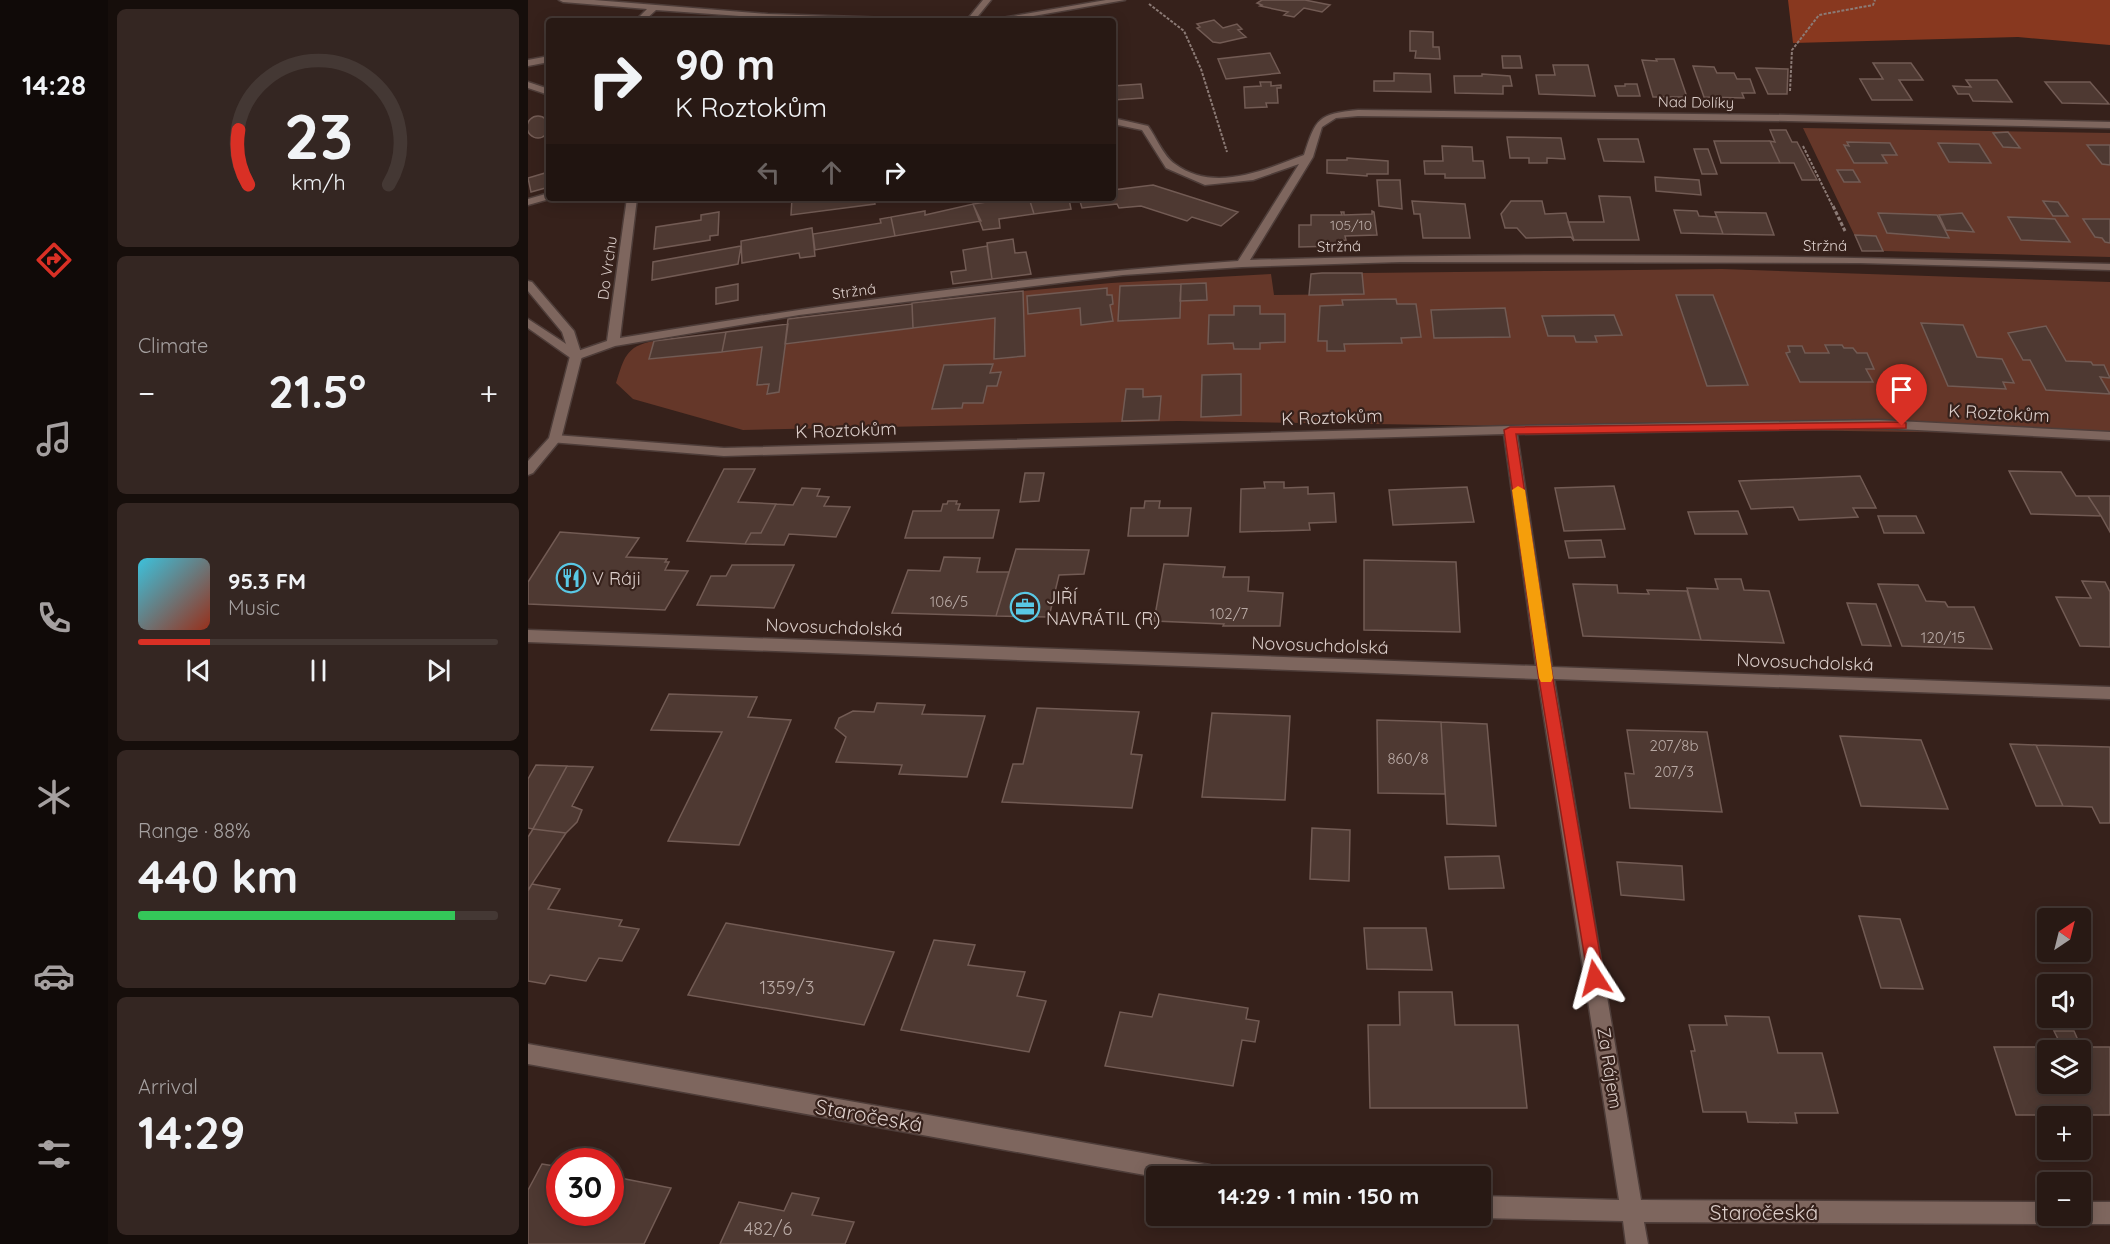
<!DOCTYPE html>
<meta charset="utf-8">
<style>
body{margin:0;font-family:Quicksand,sans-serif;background:#342622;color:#f1f3f6;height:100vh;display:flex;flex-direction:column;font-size:22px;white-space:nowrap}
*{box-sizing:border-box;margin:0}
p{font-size:20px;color:#a5a0a0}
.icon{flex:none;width:33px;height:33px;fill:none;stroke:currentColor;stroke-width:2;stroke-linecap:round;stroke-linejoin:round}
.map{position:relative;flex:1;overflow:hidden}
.side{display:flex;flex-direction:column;gap:9px;padding:9px;background:#160e0b;width:420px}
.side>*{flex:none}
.hud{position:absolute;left:18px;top:18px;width:570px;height:183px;border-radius:6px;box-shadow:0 3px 15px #0003,0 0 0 2px #443834;background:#281914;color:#f1f3f6;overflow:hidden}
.needle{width:39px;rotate:35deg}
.buttons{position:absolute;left:1509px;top:908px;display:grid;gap:12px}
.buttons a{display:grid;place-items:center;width:54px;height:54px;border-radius:6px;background:#281914;box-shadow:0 3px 15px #0003,0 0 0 2px #443834;font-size:30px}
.speed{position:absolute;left:18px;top:1148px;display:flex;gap:12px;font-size:30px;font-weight:700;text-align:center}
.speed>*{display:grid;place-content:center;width:78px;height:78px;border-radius:50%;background:#281914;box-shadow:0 3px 15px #0003,0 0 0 2px #443834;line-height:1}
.speed .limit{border:9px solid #d22;background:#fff;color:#111}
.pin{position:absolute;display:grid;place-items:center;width:51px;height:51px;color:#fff;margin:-62px -26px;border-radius:50% 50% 50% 0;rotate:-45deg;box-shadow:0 0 6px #0007}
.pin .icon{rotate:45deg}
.me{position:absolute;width:66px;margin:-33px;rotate:351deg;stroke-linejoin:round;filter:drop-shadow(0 0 4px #0008)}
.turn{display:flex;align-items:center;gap:21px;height:126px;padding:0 30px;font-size:27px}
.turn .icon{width:78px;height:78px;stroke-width:2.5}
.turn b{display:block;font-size:42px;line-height:51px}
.lanes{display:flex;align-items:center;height:57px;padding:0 30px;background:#0003;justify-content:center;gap:30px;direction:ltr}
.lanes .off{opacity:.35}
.big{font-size:45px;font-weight:800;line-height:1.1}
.side .card{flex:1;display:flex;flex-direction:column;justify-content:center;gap:9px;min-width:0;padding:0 21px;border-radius:9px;background:#342622}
.side .dial{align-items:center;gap:0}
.dial svg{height:156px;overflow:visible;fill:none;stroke:#443834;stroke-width:7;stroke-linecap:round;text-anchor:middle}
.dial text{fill:#f1f3f6;stroke:none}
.song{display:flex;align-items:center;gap:18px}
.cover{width:72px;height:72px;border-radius:9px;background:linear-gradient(135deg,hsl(190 70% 55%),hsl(10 70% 35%))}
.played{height:6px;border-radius:3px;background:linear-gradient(90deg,#d93025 20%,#443834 20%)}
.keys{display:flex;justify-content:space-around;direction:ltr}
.heat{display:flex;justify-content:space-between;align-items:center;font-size:33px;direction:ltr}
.charge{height:9px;border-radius:4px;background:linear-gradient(90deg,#34c759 88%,#443834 0)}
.trip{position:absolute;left:618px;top:1166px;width:345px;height:60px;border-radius:6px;background:#281914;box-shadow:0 3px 15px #0003,0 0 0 2px #443834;font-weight:800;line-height:60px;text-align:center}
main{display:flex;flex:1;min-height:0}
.tab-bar{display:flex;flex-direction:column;width:108px;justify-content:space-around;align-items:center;background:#100a08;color:#a5a0a0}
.tab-bar .icon{width:42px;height:42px}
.tab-bar .active{color:#d93025}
.tab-bar b{font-size:27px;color:#f1f3f6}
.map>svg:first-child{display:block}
</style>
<main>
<nav class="tab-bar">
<b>14:28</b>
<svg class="icon active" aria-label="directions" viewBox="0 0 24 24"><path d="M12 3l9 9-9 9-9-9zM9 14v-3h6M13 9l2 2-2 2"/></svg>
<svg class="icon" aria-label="music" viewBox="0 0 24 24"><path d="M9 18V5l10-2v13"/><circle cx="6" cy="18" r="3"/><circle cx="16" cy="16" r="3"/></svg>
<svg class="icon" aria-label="phone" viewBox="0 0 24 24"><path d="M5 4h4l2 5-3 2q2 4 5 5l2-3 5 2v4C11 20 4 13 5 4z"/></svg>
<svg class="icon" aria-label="climate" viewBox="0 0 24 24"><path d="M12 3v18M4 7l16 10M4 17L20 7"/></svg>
<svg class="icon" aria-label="car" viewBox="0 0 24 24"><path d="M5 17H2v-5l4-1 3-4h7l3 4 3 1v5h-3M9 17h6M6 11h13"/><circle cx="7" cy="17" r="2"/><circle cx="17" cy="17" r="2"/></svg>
<svg class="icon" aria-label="filters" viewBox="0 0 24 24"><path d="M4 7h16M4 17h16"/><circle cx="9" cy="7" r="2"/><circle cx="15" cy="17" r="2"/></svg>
</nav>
<section class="side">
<div class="card dial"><svg viewBox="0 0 100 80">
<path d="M14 69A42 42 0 1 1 86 69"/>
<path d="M14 69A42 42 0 0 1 9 41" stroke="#d93025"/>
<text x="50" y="56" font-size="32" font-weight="700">23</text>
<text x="50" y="72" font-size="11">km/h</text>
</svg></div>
<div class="card"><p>Climate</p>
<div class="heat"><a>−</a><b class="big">21.5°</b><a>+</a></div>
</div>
<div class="card">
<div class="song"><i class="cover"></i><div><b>95.3 FM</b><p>Music</p></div></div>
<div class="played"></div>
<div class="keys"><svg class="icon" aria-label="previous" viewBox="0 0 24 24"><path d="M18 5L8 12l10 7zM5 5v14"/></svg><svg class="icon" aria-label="pause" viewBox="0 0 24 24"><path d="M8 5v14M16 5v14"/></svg><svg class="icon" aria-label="next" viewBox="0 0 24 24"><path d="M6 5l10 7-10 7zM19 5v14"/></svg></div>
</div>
<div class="card"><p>Range · 88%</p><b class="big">440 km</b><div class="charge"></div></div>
<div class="card"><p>Arrival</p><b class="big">14:29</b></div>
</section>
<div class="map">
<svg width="1582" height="1244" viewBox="0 0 1582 1244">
<rect width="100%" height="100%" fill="#36211b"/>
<path fill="#653729" d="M1275,128L1582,133V257L1355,251L1348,236L1327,235L1334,251Z
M1194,269L1582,282V435L650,421L215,430L105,399L88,383C96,359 97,346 126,341L122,359L234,347L229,385L241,384L240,394L251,392L257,344L467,318L466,359L492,357L495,291L583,283L743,274L746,295L835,294L834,273Z"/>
<path fill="#88381f" d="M1260,0H1582V45L1490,37L1265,43Z"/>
<path fill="#4e3932" stroke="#725b54" stroke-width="1.5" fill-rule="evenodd" d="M734,0H777L802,5L794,12L776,8L766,17L756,15L760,12L732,6L734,5L729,3Z
M686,20L695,28L709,24L714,29L710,30L718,37L692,43L685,42L669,28L672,27L669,24Z
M882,31L905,32V47H911L912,59L887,58L888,51H882Z
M742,53L752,73L698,79L690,59Z
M974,56H992L994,68H975Z
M1128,59H1146L1159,97H1125L1114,60L1129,61Z
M1345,63H1383L1395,80H1371L1384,100H1344L1332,79H1355Z
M1025,65H1060L1067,96L1011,94L1008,75H1027Z
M1165,66L1186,67L1189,73H1206L1209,79H1222L1227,93H1214L1216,98L1176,97Z
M1228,68L1260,69L1259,94H1240Z
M866,73L902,74L903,92L846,91V81H866Z
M954,74L982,76L984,86H975V94L927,93L926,76H954Z
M1438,80H1469L1484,102L1445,101L1441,94H1430L1425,86L1443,87Z
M732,82H743V86L753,85V88H749L750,103H738L739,107L717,108L716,87L733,86Z
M1517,82H1562L1581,104L1534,103Z
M613,84L615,98L585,100V86Z
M1097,84H1109L1112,96H1090L1087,86H1097Z
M-1 127a11 11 0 1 1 22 0a11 11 0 1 1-22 0Z
M1242,130H1258L1264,142H1269L1289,180H1274L1266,163H1252L1242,141L1247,142Z
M1480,132L1492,148L1475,147L1465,133Z
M979,137L1033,138L1037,159L1019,158V163H1001V158H982Z
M1070,139H1110L1116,162L1076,161Z
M1186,141H1242L1252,163H1193Z
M1319,142L1362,143L1369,155H1354L1359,163H1326L1316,145L1321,146Z
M1410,143L1451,144L1463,163L1421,162Z
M1559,145H1582V165L1574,164Z
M914,146L944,147L945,161H955L957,178H917V174H897L896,161H915Z
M1166,149H1180L1189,174H1174Z
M819,158L860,161V174H839V176L799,173V160H819Z
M1309,170H1325L1332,182H1316Z
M17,173L21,187L3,192L0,178Z
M1127,177L1171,180L1173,195L1128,191Z
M849,180H872L874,209L851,206Z
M625,185L710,212L693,226L664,217L659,221L613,206L591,208L589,204L554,208L551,198H585V190Z
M1071,196L1102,197L1111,240H1046L1040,222H1076Z
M264,198H346L347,204L263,215Z
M486,198H501L506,214L471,219L472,228L455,230L445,204Z
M501,198H545L546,199H541L543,209L506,214Z
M884,201L937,204L942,238H895L892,214H886Z
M983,201H1014L1017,214L1038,213L1046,241L1043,237L998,238L989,228H977L973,214Z
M1515,201L1530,202L1540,216H1525Z
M445,204L453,221L367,236L363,217L397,211V215Z
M1146,210L1169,211L1171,216L1189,217L1195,234L1153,233Z
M844,211L846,212L849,235L817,236L818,240L809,241V246L771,247V225H783V215H814L813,212H816V215L844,214Z
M191,212L190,235L182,236V240L126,249L128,227L173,220V215Z
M1187,212L1238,213L1246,235L1195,234Z
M1350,213L1409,215L1421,238L1359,233Z
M1434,213L1446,232L1418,230L1411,215Z
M363,217L367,236L287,250L285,234L353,223L352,219Z
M1480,217L1527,219L1542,242L1493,240Z
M1555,219H1582V243L1577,242L1574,238L1567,237Z
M284,228L287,256L272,258L271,253L214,263L213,241Z
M1327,235L1348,236L1355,251H1334Z
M485,239L487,253L498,252L503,274L464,279L459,243Z
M213,246L210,264L124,280L125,262Z
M459,246L464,279L425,284L423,272L438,270L435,250Z
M794,273H834L836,294L781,295L783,274Z
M678,283L679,300L652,301L653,284Z
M210,284V300L188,304V288Z
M653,284L652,318L590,321L592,286Z
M579,288V295H584L585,304L582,305L585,321L553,325L552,308L500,314L499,296Z
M495,291L497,356L466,359L467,318L385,328L384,303Z
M1148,295H1185L1220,385L1179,386Z
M868,299L869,304H888L893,337L873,338L874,343L816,344L817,351H799V341H790L792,306L815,305L814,300Z
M384,304L385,328L257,344L260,319Z
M706,306H732V314H757V342L732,343V349H706L705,343L680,344L681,315H706Z
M977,308L982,337L906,338L903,310Z
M1086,315L1094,335L1067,336L1069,342H1048L1046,336H1020L1014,316Z
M1393,323L1435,325L1449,357L1474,359L1486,383L1475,382L1478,389L1420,386Z
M260,324L251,392L239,394L241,384L229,385L234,347L194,352L198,332Z
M1518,326L1538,361L1563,362L1565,365H1576L1582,378L1572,377L1582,394L1518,390L1502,360H1495L1480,333Z
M198,332L194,352L121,359L126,341Z
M1297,345H1314L1316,348H1325L1329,353H1339L1346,369H1338L1345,382H1272L1258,353L1262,352L1260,346H1274L1277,353H1301Z
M465,364L462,373L473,372L469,386H459L455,403H435L434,408L404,409L416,365Z
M713,374V415L673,417L674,375Z
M598,389H615V397L633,396L631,420L594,421Z
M196,469H227L210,502L248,504L233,533H223L217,544L159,541Z
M1481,471L1533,472L1548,496H1560L1573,516L1503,514Z
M497,473H516L511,501L492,502Z
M1332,476L1348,508H1325L1330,517L1271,520L1265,507L1223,509L1211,481Z
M736,482H756V488L780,487V494L806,493L808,522L781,523L782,530L712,532L713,489L737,488Z
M1086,486L1097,529L1036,531L1027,488Z
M939,487L946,522L865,525L861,490Z
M274,488L292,489L289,496L301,497L296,506L322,507L308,537L261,534L256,545L217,544L223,533H233L248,504L265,505Z
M1560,496H1582V532L1573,516Z
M420,501H429L428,504H432L430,510H471L465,538H377L385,511H413L415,504H419Z
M617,501H632L631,508H663L660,536H600L603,508H616Z
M1210,511L1219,534H1167L1160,512Z
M1350,516H1388L1396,533H1356Z
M32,532L111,538L98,557L139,559L137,562H141L137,570L160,571L137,610L0,604V582Z
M1073,540L1077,557L1041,558L1037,541Z
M488,549L561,550L556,574L531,575L521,617L468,616Z
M416,557L452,558L449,572H481L468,616L364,613L380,570L412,571Z
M836,560L928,562L932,632L836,630Z
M636,564L697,567L695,577H721L720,591L755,593L752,626H695L696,624L626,621Z
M204,565H266L246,608L169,605L183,576H198Z
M1187,579H1213L1216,590L1241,591L1256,643L1173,640L1159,588L1190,589Z
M1554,581L1577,582L1582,592V647L1552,646L1528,597L1563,598Z
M1045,584L1089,585L1090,593L1121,594L1119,590L1159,591L1173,640L1055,636Z
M1350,584L1390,585L1398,601L1417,602L1420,607H1446L1464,649L1374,646Z
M1319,603L1348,604L1363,646L1334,645Z
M141,694L229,697L220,717L263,720L211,845L140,841L194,732L123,730Z
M349,703L397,705L394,714L457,716L439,777L371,774L374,765L308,762L318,737L307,728L311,718L325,711L346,712Z
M509,708L611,712L603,754L614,755L604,808L474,802L485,764H495Z
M684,713L762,716L757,800L674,797Z
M849,720L913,722L917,794L850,793Z
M913,722L959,724L968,826L919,824Z
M1099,730L1179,732L1194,812L1102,808L1097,773L1106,774Z
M1312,736L1393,740L1420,809L1333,806Z
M1482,744L1508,745L1535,806H1508Z
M1508,745L1582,747V823H1572L1564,807L1535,806Z
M8,765L39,766L5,829L0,828V779Z
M39,766L65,767L44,806L54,810L49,822L38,833L5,829Z
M784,828L822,830L821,881L782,879Z
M5,829L38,833L0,890V837Z
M971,856L976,888L921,889L917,857Z
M1089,862L1154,866L1156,900L1093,895Z
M4,884L32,889L20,909L94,920L91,926L111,929L94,961L71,958L58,981L22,975L17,984L0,981V891Z
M1331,916L1372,919L1395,989L1353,988Z
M198,923L366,952L336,1025L160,995Z
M836,928H898L904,970L839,969Z
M406,940L447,945L440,965L497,972L489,996L518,1001L501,1052L373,1030Z
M871,992H924L927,1025H990L999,1108H842L840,1025H872Z
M631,994L720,1008L718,1019L731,1021L727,1042L714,1040L705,1086L577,1066L592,1012L624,1017Z
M1197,1016L1241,1017L1250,1053H1294L1310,1113H1267L1269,1123L1220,1122L1218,1112H1175L1163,1051H1167L1161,1025H1199Z
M1526,1031H1546L1553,1047H1582V1115H1488L1466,1047H1534ZM1520,1050H1552V1083H1520Z
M14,1164L32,1167V1212H82V1176L143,1188L116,1244H0V1190Z
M264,1193L291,1198L284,1215L326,1222L317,1244H192L211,1202L256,1211Z"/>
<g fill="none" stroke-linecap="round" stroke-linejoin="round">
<g stroke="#4e3d39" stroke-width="3">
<path id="service" d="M0,319L52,353V359H44L0,328Z"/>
</g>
<g stroke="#4e3d39" stroke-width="3">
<path id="minor" d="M31,0H66L240,14L361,18L365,21L240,18L128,10L116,21H107L119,9L35,2Z
M455,0H463L446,21H438Z
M578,0H597L477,21H457Z
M21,56V62L0,66V60Z
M0,82L21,89V95L0,88Z
M830,110L1261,115L1582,122V128L1261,121L830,116L808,118L794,127L785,157L722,260C1008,251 1295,256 1582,264V270L1332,263L872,262L714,267L595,275L271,315L87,346L48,360L42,356L44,353L79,341L99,198H109L92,338C297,304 503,275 710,261L771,164L725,180L677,185L638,168L614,130L585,124V118L620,126C628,137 636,157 647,164C686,193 736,170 776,155C788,118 790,114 830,110Z
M21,193V198H25L0,205V199Z
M1350,420L1582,432V440L1350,428L989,434L1024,667L1582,687V699L1026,679L1113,1200L1520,1202V1215H1530L1528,1221L1520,1224L1116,1222L1120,1244H1098L1095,1221L952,1218L945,1215H952V1196L1091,1200L1010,679L0,642V630L1008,666L976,434L196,456L22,442L21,439L27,435L196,448L982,426Z
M0,1044L682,1165L689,1169L693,1176L628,1177L0,1064Z
M1552,1202H1582V1224H1552L1544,1221L1542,1215H1552Z"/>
</g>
<g stroke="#4e3d39" stroke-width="3">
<path id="tertiary" d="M0,281L4,282L46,331L54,356L33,439L5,473L0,475V461L21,438L42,356L34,332L0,291Z"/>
</g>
<path stroke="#8c7b76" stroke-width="2" stroke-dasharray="3 1.5" stroke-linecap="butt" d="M621,4L656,31L673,69L699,152
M1262,91L1264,50L1291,15L1345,5L1347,0
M1275,146L1305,207"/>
<path stroke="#8c7b76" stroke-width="3" stroke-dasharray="4 2" stroke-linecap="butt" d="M1305,206L1317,231"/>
<use href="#service" fill="#7e665e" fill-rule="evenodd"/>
<use href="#minor" fill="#7e665e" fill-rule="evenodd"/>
<use href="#tertiary" fill="#7e665e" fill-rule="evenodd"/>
</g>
<path fill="#d93025" stroke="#8d1f18" stroke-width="1.5" d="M1374,422L1378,423V428L988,434L1024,673L1076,978L1073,984L1067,986L1061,984L1010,673L976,430L982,427Z"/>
<path fill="#f59e0b" d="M990,486L997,490L1025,678L1023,682H1013L1011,678L984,490Z"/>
<defs>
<g id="restaurant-ring" transform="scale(1.5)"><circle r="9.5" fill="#36211b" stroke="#59c8e5" stroke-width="1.5"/><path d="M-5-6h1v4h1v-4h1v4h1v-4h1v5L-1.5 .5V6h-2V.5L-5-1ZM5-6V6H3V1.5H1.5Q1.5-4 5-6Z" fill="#59c8e5"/></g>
<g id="office-ring" transform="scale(1.5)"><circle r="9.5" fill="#36211b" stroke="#59c8e5" stroke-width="1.5"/><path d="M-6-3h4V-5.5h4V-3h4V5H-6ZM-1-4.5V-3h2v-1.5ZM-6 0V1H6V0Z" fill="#59c8e5"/></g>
</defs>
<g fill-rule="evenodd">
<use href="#restaurant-ring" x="43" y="578"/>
<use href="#office-ring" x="497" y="607"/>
</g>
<g text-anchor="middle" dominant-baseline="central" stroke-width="4.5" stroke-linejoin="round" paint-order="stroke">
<g font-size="14" fill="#b8a9a4">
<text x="823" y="225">105/10</text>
</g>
<g font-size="15" fill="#dcceca" stroke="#36211b">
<text transform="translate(1168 102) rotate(1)">Nad Dolíky</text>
<text x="1297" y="245">Stržná</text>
<text transform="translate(811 246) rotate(-1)">Stržná</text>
<text transform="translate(79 268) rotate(-82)">Do Vrchu</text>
<text transform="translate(326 291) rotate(-7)">Stržná</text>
</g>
<g font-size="15" fill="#b8a9a4">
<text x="421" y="601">106/5</text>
<text x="701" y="613">102/7</text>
<text x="1415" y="637">120/15</text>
<text x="1146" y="745">207/8b</text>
<text x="880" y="758">860/8</text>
<text x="1146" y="771">207/3</text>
</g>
<g font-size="18" fill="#dcceca" stroke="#36211b">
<text transform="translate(1471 413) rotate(3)">K Roztokům</text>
<text transform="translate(804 417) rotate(-2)">K Roztokům</text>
<text transform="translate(318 430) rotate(-2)">K Roztokům</text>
<text transform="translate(306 627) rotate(2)">Novosuchdolská</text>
<text transform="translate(792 645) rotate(2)">Novosuchdolská</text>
<text transform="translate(1277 662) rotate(2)">Novosuchdolská</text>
<text transform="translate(1082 1068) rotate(81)">Za Rájem</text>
</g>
<g font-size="18" fill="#dcceca" stroke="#36211b" text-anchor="start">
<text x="64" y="578">V Ráji</text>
<text x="518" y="597">JIŘÍ<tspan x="518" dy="21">NAVRÁTIL (R)</tspan></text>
</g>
<g font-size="18" fill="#b8a9a4">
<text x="259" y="987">1359/3</text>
<text x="240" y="1228">482/6</text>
</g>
<g font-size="21" fill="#dcceca" stroke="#36211b">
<text transform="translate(341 1115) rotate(10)">Staročeská</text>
<text x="1236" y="1212">Staročeská</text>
</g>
</g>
</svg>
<div class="buttons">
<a><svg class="needle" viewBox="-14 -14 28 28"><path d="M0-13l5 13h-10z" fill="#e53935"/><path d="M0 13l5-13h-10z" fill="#a5a0a0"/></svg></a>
<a><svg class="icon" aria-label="sound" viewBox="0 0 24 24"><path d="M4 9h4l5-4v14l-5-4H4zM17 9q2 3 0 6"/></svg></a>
<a><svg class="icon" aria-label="layers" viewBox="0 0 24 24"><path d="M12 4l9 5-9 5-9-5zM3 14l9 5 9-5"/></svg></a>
<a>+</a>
<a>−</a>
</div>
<div class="speed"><div class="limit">30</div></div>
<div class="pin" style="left:1374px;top:426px;background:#d93025"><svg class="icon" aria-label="arrive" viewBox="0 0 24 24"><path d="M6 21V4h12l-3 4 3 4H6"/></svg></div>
<svg class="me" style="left:1067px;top:978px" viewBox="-20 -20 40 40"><path d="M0-17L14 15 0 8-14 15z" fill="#d93025" stroke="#fff" stroke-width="4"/></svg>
<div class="trip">14:29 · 1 min · 150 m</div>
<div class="hud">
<div class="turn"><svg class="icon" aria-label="right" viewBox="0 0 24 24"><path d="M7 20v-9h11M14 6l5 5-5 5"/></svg><div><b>90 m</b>K Roztokům</div></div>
<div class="lanes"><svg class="icon off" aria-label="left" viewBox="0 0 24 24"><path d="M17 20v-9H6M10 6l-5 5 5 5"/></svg><svg class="icon off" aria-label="ahead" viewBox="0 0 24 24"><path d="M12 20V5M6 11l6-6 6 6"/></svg><svg class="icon" aria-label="right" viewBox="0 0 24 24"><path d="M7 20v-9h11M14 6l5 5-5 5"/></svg></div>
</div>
</div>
</main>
